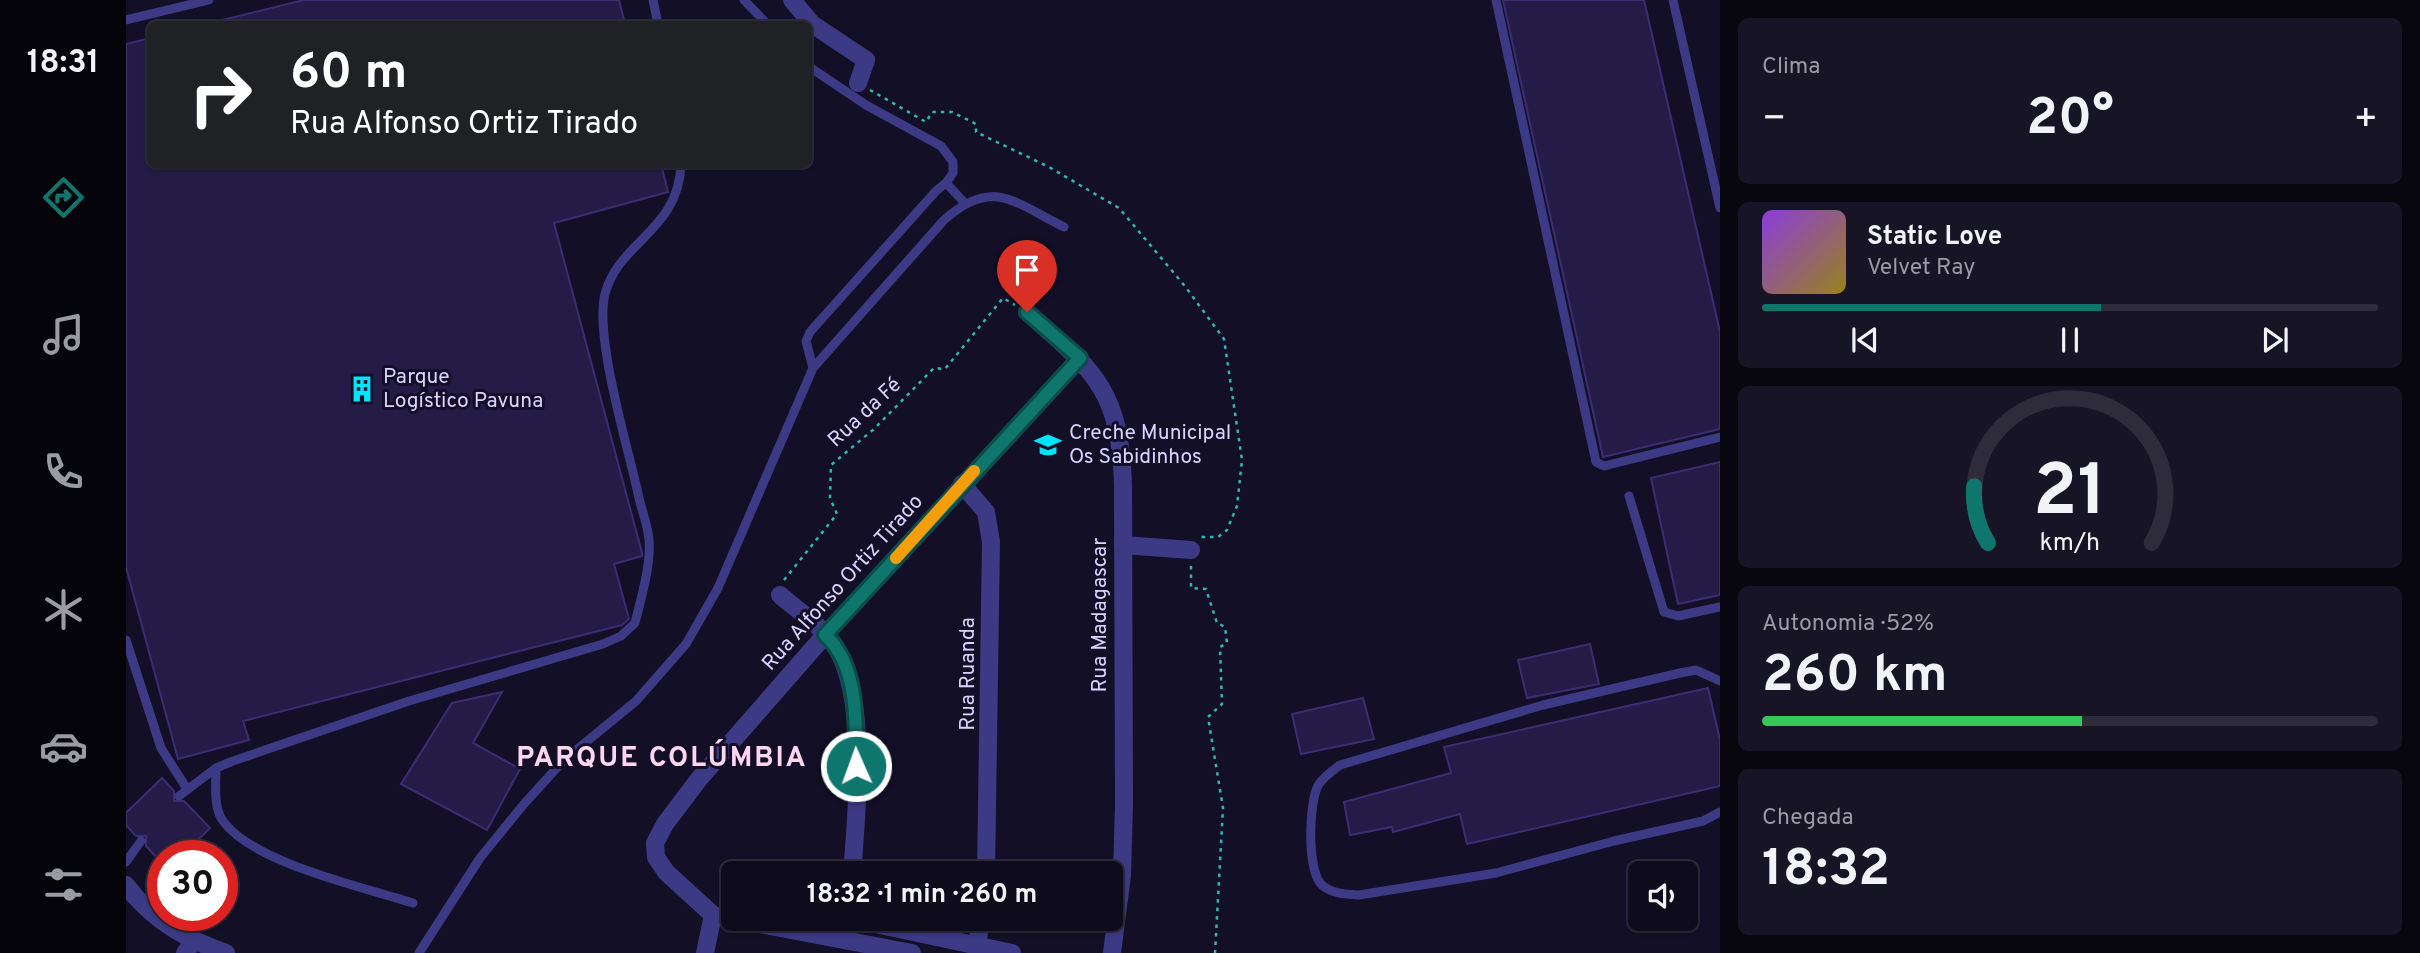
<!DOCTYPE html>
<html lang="pt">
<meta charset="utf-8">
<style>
body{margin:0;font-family:Overpass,sans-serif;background:#171425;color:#f1f3f6;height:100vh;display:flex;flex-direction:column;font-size:26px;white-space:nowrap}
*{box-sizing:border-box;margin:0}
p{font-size:23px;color:#9b9ba3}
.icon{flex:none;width:38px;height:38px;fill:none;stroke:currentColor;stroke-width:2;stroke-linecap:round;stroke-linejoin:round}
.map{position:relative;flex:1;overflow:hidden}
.panel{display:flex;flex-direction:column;gap:18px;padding:18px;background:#08060f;width:700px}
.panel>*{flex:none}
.banner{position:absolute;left:21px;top:21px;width:665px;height:147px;border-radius:10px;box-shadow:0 2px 5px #0004,0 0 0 2px #2e2b3b;background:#202124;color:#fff;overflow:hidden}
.controls{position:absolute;left:1502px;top:861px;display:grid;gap:14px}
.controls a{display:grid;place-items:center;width:70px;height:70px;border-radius:10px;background:#0e0b1c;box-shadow:0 2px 5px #0004,0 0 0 2px #2e2b3b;font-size:35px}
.speed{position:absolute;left:21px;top:840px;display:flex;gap:14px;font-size:35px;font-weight:700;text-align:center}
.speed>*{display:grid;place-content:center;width:91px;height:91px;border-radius:50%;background:#0e0b1c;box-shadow:0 2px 5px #0004,0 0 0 2px #2e2b3b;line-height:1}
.speed .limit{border:10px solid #d22;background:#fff;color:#111}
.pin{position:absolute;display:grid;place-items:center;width:60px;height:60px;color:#fff;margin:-72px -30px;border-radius:50% 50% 50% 0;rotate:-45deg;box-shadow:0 0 7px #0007}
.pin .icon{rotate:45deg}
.me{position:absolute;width:77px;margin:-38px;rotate:358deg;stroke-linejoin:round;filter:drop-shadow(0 0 5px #0008)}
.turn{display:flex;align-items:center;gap:24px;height:147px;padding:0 28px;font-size:32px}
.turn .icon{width:91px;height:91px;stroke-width:2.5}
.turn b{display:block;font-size:49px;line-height:60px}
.big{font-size:52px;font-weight:700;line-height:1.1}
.panel .tile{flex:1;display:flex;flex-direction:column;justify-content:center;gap:10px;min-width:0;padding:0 24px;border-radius:10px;background:#171425}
.panel .dial{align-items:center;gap:0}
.dial svg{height:182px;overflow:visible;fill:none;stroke:#2e2b3b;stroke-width:7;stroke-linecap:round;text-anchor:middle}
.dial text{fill:#f1f3f6;stroke:none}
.song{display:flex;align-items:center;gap:21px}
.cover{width:84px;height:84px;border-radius:10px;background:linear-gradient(135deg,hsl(270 70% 55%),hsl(50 70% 35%))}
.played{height:7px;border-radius:4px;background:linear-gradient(90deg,#0f766e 55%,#2e2b3b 55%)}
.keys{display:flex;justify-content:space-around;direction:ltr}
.heat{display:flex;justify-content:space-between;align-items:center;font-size:38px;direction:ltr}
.charge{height:10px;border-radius:5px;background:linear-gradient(90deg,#34c759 52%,#2e2b3b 0)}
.trip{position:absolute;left:595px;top:861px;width:402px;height:70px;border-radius:10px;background:#0e0b1c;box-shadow:0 2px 5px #0004,0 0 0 2px #2e2b3b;font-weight:700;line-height:70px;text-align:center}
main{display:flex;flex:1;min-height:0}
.dock{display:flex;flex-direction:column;width:126px;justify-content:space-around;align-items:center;background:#06040b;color:#9b9ba3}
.dock .icon{width:49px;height:49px}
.dock .on{color:#0f766e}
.dock b{font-size:32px;color:#f1f3f6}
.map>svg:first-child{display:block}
</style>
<main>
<nav class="dock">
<b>18:31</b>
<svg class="icon on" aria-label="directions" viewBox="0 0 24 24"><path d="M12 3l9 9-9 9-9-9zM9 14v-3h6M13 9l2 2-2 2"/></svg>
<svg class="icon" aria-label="music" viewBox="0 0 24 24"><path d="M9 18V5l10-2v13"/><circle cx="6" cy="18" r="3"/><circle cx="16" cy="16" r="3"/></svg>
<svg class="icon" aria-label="phone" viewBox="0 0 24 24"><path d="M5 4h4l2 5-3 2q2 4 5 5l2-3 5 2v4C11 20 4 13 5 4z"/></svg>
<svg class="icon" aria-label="climate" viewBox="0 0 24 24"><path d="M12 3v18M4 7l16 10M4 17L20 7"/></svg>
<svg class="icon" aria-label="car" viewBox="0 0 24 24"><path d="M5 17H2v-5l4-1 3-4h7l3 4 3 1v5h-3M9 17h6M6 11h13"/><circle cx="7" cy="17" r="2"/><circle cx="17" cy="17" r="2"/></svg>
<svg class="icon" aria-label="filters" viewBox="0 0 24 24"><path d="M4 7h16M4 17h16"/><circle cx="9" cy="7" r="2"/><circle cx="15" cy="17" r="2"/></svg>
</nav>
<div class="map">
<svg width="1594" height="953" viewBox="0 0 1594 953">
<rect width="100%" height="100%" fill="#130f26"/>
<path fill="#241b47" stroke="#3b2d73" stroke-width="2" d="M178,0H493L499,24H97L96,20Z
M1377,0H1518L1594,332V429L1477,457Z
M24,38V164H535L542,192L428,223L516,553V556L488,564L503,619L496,625L117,721L123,740L52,759L0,567V44Z
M1594,462V595L1552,604L1525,478Z
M1464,644L1473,684L1401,698L1392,660Z
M1582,688L1594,740V786L1341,844L1334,814L1267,832L1266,827L1224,835L1218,802L1325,773L1318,747Z
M376,692L347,743L394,769L361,830L275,784L326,703Z
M1237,698L1248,739L1175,754L1166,714Z
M36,778L48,791V801H58L84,828L56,856H29L20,846V836H10L0,825V813Z"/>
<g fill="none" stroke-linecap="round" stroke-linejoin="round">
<path stroke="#2fb8b0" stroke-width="2.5" stroke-dasharray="3.5 5" stroke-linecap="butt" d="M744,90L800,122L806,112H826L850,124V132L923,167L993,208L1058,285L1098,339L1116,460L1111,506L1101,530L1092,537H1074
M1065,566V588L1080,589L1091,623L1099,627L1101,643L1094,647L1096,704L1082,717L1097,808L1089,953
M658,580L711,514L704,498L705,465L748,429L808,368L819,369L877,298L889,305"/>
<path stroke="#3d3a85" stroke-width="9" d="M527,0L532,24
M618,0L641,24
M1370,0L1470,462L1478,466L1594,437
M1547,0L1594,208
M0,20L83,0
M682,66L740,105L815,146L827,162V173L820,183
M687,368L680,341L684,332L810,191L820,183L838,202
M1503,496L1538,612L1552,616L1594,607
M0,640L35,748L61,789
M1594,681L1570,670L1554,673L1417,705L1214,765C1207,770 1198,777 1193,784C1182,801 1181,872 1196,885C1206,894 1221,894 1233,895L1370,873L1488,841L1577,821L1594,812
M90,768C90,785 87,807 97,821C127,863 237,887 287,903
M53,796L90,768L107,761L283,701L477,644L495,636L509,623C515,598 525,566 523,540C522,526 516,511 513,498C503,450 468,338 479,294C492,242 553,231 555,164
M0,862L15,841
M293,953L354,858L398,804L437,761L510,701L560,644L592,588L687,368L818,220C866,177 888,202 938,227"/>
<path stroke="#3d3a85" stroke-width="18" d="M666,0L686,24L740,60L732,83
M901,312C968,371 994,389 997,484L998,803L996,875L986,953
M836,484L860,512L865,542L860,873
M997,538V545L1065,550
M654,595C671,610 697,627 709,646C742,696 731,814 726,873
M726,919L886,953
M59,953L67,942
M579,953L587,915
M786,953L587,915L540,872L530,857L529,843L539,824L573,779L699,635L954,358
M850,953L855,919"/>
<path stroke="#3d3a85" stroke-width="18" d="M0,885C26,920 60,939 100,953"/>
</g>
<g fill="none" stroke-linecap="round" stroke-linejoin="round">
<g stroke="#0a4d48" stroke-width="18">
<path id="route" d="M730,766C730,725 733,665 699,635L954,358L901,312"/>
</g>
<use href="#route" stroke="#0f766e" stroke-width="12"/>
<path stroke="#f59e0b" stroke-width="12" d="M770,558L848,471"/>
</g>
<defs>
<g id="building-bare" transform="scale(2.1)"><path d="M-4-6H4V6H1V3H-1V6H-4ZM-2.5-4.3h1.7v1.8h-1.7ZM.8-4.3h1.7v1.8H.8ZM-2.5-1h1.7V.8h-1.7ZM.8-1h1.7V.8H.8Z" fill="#00e5ff" stroke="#130f26" stroke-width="2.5" paint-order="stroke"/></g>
<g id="school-bare" transform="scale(2.1)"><path d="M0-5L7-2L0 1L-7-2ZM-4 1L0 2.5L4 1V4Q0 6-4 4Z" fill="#00e5ff" stroke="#130f26" stroke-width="2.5" paint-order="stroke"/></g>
</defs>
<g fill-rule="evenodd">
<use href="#building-bare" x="236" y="389"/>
<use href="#school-bare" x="922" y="445"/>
</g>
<g text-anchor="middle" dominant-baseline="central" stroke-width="6" stroke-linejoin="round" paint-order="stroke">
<g font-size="21" fill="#d9d4ff" stroke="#130f26" text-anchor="start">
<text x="257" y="377">Parque<tspan x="257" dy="24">Logístico Pavuna</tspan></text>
<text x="943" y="433">Creche Municipal<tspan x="943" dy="24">Os Sabidinhos</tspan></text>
</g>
<g font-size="21" fill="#d9d4ff" stroke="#130f26">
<text transform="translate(739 413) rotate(-43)">Rua da Fé</text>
<text transform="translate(717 583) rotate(-48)">Rua Alfonso Ortiz Tirado</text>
<text transform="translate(974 615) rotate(-90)">Rua Madagascar</text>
<text transform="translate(842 674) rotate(-90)">Rua Ruanda</text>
</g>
<g font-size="28" font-weight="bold" letter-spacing="2" fill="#ffd6f0" stroke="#130f26">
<text x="536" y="759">PARQUE COLÚMBIA</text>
</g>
</g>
</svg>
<div class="controls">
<a><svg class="icon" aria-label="sound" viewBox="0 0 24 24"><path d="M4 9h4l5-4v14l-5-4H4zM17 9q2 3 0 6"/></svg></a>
</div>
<div class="speed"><div class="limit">30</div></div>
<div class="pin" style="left:901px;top:312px;background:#d93025"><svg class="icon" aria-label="arrive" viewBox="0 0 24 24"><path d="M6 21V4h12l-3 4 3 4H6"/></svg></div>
<svg class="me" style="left:730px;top:766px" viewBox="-20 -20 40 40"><circle r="17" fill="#0f766e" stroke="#fff" stroke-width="3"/><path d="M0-11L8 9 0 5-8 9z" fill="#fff"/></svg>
<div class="trip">18:32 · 1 min · 260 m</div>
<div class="banner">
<div class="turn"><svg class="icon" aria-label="right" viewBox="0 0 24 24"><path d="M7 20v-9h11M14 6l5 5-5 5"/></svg><div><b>60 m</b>Rua Alfonso Ortiz Tirado</div></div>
</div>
</div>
<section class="panel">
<div class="tile"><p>Clima</p>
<div class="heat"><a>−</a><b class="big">20°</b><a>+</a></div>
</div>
<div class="tile">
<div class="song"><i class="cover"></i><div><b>Static Love</b><p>Velvet Ray</p></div></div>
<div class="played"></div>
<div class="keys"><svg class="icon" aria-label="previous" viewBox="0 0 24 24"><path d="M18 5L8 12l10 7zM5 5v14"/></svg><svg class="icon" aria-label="pause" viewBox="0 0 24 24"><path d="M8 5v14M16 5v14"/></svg><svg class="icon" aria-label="next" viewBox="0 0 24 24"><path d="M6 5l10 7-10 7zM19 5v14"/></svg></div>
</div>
<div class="tile dial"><svg viewBox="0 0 100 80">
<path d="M14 69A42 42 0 1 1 86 69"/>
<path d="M14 69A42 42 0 0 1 8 44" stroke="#0f766e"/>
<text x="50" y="56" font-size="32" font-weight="700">21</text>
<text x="50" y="72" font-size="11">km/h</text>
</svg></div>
<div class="tile"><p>Autonomia · 52%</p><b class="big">260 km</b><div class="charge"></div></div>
<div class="tile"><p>Chegada</p><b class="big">18:32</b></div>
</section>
</main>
